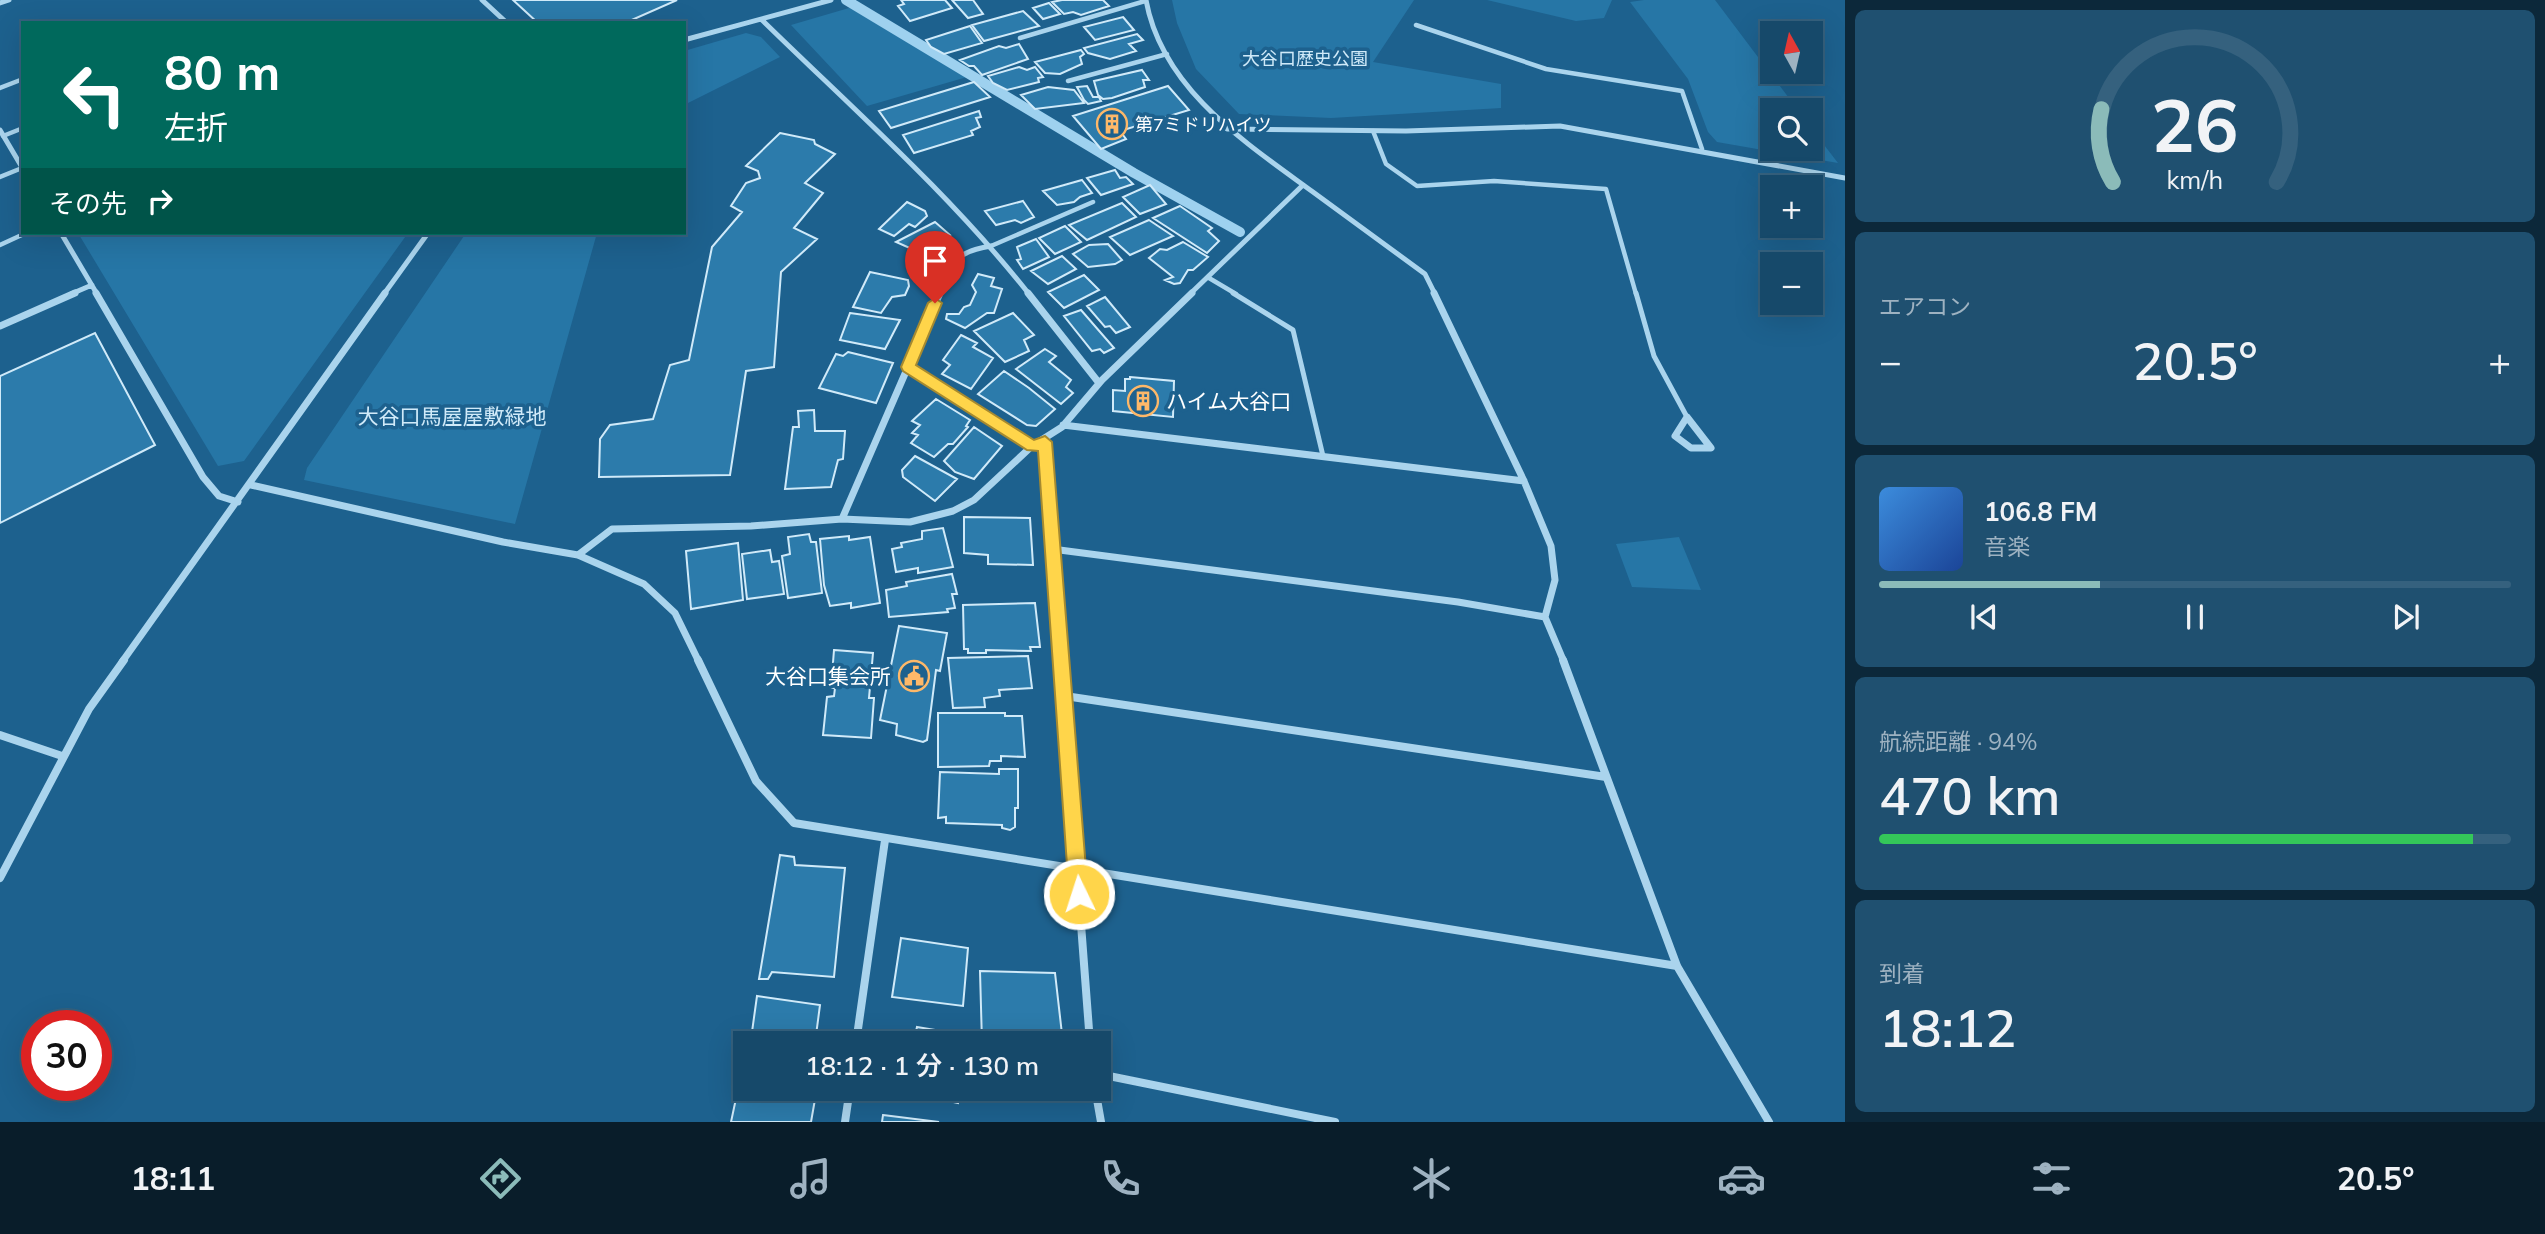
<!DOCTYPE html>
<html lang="ja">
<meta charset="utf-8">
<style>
body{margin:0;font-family:Mulish,"Noto Sans JP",sans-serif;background:#1f5070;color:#f1f3f6;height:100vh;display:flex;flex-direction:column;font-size:26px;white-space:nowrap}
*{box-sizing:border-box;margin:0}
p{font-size:23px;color:#9eb2c1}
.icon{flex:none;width:38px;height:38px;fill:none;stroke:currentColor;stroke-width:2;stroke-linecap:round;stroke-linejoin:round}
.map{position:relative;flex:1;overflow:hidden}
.side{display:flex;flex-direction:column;gap:10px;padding:10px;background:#0c283a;width:700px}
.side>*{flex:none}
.guide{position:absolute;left:21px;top:21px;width:665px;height:214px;border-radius:0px;box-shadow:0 7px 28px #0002,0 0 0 2px #35617e;background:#00695c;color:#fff;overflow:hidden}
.needle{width:46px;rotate:352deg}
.fabs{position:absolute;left:1760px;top:21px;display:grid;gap:14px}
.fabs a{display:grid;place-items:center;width:63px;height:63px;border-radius:0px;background:#16496a;box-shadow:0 7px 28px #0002,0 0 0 2px #35617e;font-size:35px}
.speed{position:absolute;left:21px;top:1010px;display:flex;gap:14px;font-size:35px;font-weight:700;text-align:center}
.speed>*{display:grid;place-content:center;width:91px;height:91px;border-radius:50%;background:#16496a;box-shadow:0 7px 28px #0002,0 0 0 2px #35617e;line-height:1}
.speed .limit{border:10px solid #d22;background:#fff;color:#111}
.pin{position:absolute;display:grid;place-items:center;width:60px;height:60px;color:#fff;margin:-72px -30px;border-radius:50% 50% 50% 0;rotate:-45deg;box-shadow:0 0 7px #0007}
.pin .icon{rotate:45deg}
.me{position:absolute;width:77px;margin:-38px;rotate:356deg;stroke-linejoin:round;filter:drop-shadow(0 0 5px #0008)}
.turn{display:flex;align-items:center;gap:24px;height:147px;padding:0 28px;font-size:32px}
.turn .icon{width:91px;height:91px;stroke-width:2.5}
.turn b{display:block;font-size:49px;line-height:60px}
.then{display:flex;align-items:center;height:66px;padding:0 28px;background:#0003;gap:14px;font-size:26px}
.big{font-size:52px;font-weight:600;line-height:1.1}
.side .card{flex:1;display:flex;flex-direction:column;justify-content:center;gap:10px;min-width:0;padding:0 24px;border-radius:10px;background:#1f5070}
.side .dial{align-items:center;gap:0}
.dial svg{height:182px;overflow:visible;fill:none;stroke:#35617e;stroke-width:7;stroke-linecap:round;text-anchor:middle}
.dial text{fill:#f1f3f6;stroke:none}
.song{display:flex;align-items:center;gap:21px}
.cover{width:84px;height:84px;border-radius:10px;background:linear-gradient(135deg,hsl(210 70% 55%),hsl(220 70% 35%))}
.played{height:7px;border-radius:4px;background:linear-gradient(90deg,#8bbbb9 35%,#35617e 35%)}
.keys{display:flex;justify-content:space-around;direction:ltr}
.heat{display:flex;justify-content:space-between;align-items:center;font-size:38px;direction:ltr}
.charge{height:10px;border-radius:5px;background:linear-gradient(90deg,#34c759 94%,#35617e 0)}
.trip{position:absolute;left:733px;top:1031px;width:378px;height:70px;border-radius:0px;background:#16496a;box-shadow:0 7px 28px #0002,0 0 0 2px #35617e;font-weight:600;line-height:70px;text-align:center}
.tab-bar{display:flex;height:112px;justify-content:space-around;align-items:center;background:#091d2a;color:#9eb2c1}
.tab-bar .icon{width:49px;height:49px}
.tab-bar .active{color:#8bbbb9}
.tab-bar b{font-size:32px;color:#f1f3f6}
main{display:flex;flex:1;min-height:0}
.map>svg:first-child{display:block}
</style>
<main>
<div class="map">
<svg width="1845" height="1122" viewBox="0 0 1845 1122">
<rect width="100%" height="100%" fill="#1d618e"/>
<path fill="#2676a6" d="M1172,0H1414L1373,62L1501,84V108L1331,118L1239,114L1196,69L1177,23Z
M1487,0H1612L1604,18L1576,21Z
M1644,0H1715L1798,110H1773V149H1811V128L1838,163L1717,142L1708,132L1688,79L1630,2Z
M849,8H850L967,77L867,106L791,25Z
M746,33L761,37L780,57L684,105V51Z
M78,233H408L244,461L218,466Z
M466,233H597L515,524L304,480L307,468Z
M1679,537L1701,590L1632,587L1616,544Z"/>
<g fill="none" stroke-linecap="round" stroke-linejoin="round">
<path stroke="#9ed1ef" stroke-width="10" d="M846,0L1134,173L1240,232"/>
</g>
<path fill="#2c7bab" stroke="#d0eaf9" stroke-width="2" d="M513,0H677L625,23H538Z
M901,0H945L952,8L910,21L898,6L904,4Z
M952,0H973L983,14L968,18Z
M1062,0H1103L1109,6L1081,15L1073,12L1064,14L1052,2Z
M1049,3L1060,14L1043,19L1033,8Z
M1023,11L1039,26L984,41L972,25Z
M1123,17L1134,30L1095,40L1084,27Z
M970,26L982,43L944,54L931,47L926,40Z
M1137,34L1143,40L1129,44L1136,51L1110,59L1088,53L1084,48Z
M1019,44L1028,59L982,75L974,66H969L960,60L999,46L1006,48Z
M1081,50L1084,54L1080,57L1082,64L1060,74L1045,73L1035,62Z
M1019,67L1027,70L1035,67L1043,77L1038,78L1039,82L1007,90L993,83L988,76Z
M1142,70L1149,80H1143L1145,87L1112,98L1103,99L1098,95L1094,81Z
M974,82L990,97L891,128L879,111Z
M1087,86L1093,97H1099L1101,101L1088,104L1084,100L1077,87Z
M1168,86L1189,110L1120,131L1126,139L1101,149L1073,116Z
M1048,87L1074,90L1084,103L1035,109L1021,95Z
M979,111L981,117L976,118L980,127L971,131L973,135L914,153L903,135Z
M780,133L814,140L815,144L835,154L805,183L823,193L794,228L817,239L781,272L774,367L746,371L730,475L599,477L600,439L610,425L653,419L670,365L689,360L712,247L742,212L731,206L746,183L760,178L758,171L746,166Z
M1115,170L1120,178L1126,177L1133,184L1101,195L1087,178Z
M1082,180L1092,193L1080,197L1074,202L1057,205L1043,191Z
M1150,185L1166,204L1140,214L1123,197Z
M1023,201L1034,217L1021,223L1015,220L996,225L985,211Z
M907,202L925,211L927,216L915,227L909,224L894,236L879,229Z
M1122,203L1136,217L1087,240L1069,225Z
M1180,206L1212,228L1208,231L1219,241L1207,253L1153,218Z
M1149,220L1173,236L1130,255L1110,237Z
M935,222L950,235L921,253L896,242Z
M1065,226L1081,242L1055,254L1039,238Z
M1036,239L1049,257L1023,269L1017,260L1021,259L1017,247Z
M1183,242L1208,257L1193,270H1188L1180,283L1174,284L1165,280L1173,277L1149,258L1160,249L1167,250Z
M1108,244L1122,260L1115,264L1088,267L1073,254L1089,245Z
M1062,256L1076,269L1048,284L1031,271Z
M870,272L908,280L909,286L905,295L892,297L881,313L853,307Z
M978,274L994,278L991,286L1002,289L994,313H987L965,328L946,319L947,314H959L964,307L970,305L976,292L972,285Z
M1084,275L1099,290L1064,308L1048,292Z
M1105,297L1130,327L1116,333L1110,326L1105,327L1087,306Z
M1081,310L1114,348L1104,353L1100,349L1092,351L1064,316Z
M850,313L900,320L885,349L840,340Z
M1013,313L1034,335L1024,340L1029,351L1005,362L974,331Z
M95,333L155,445L0,523V376Z
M961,335L977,343L973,347L993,358L971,389L942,374L950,365L943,360Z
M1045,349L1056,356L1049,362L1071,380L1066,387L1073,393L1061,404L1016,369Z
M848,352L893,363L876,403L819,388L836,354L843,356Z
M1004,371L1029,388L1055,409L1036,426L1027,425L978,394Z
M1130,377L1174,381L1173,417L1113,411V390L1125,391V379H1130Z
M936,399L970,420L966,426L968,427L953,444H948L934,457L911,443L918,435L912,433L920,425L912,421Z
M814,410L815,431H845L843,459L838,460L831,487L785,489L793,427H799L798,411Z
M974,427L1002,446L974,479L955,472L944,461Z
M915,456L957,479L935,501L903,477L902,470Z
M964,517L1030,518L1033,565L988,564V555L964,553Z
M943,528L953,567L918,573V568L896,572L892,549L902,547L901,543L922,539V531Z
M809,534L811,542H816L822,593L788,598L782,556L790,554L788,537Z
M849,536V540L870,537L880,603L851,608V603L830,606L824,585L820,539Z
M738,543L743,600L691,609L686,551Z
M770,550L772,562L779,561L784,594L747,599L742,554Z
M952,574L957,594H952L955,608L947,609L948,612L889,617L886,590L907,586L906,582Z
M1035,603L1040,647H1030L1031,651L986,650V653H968V649H964L963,605Z
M899,626L947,633L940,671L936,670L927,740L923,742L896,735L897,724L880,720Z
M834,650L873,653L869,698H874L871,738L823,735L827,697L834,696L835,688H831Z
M1028,656L1032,688L999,690L1000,696L984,698L985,707L953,708L948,658Z
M938,713H1005V716H1022L1025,757L1001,756V761H990L989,766L938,767Z
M999,769H1018V808H1015V827L1010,830L1002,828V825L946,823V817L938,818L940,772L999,774Z
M780,855L794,857L795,865L845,868L834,977L772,972L768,979H759Z
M901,938L968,948L963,1006L892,997Z
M980,971L1055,973L1063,1043H982Z
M757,996L820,1005L815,1043L751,1039Z
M917,1027L966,1035L965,1043H881L882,1033L914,1040Z
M741,1075L746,1076V1088H817L811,1122H731Z
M889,1088H960L958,1103Z
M883,1115L939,1122H882Z"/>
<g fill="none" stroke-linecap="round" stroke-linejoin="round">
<path stroke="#aad4ed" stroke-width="4.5" d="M166,23L169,22
M1416,25L1546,69L1682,91L1702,149
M1020,38L1145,1
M1068,81L1167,54
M0,88L23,79
M1373,131L1386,164L1417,186L1494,181L1606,189L1636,294
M3,136L23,128
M0,177L22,168
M0,245L26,233
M991,246L1093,202
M1209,278L1236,294"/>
<path stroke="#aad4ed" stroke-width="5" d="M1233,293L1293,330L1323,456
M1636,293L1654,356L1687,417"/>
<path stroke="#aad4ed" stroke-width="5" d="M482,0L507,23
M1146,0C1162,89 1246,143 1313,192C1350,219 1388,247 1425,274L1435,294
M0,3L9,0
M762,20C853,109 950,194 1029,294
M684,40L831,0
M1227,129L1406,131L1560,126L1845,178
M0,130L23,169
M61,233L97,294
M71,294L92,285
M384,294L428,233
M939,294C953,262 954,252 991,246
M1190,294L1303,185"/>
<path stroke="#aad4ed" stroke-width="7" d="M96,293L203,477L219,496L238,502
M1028,293L1099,383
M1434,293L1524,481L1551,546L1555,580L1545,617L1564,662
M0,326L75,293
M908,367L1032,446
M1687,417L1711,448H1691L1675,436Z
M1063,425L1524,481
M1044,442L1061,662
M251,485L503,542L578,555L644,584L675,613L699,662
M842,519L940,293
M1052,549L1458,602L1545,617
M578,555L612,529L751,526L842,519L910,522L953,511L974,500L1032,446L1062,427L1102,380L1192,293
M122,662L385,293"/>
<path stroke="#aad4ed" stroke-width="8" d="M698,660L756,781L794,823L1677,966
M1061,660L1090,1043
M1563,660L1677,966L1769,1122
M1065,696L1606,777
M0,735L62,756
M0,878L89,709L124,660
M856,1043L885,840
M1099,1074L1335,1122
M1095,1088L1101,1122
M845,1122L850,1088"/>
</g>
<path fill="#ffd54a" stroke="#a68a30" stroke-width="2" d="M935,298L942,303L916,365L1034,440L1045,436L1052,442L1088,894L1085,900L1079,903L1072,900L1069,894L1038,451L1027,450L903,371L901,367L928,303Z"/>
<defs>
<g id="building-ring" transform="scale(1.575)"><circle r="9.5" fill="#1d618e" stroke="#fdb869" stroke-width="1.5"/><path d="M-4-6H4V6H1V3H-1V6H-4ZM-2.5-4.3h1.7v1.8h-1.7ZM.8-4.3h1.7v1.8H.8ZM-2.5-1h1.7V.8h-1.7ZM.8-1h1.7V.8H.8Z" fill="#fdb869"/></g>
<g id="civic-ring" transform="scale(1.575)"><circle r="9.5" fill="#1d618e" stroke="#fdb869" stroke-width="1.5"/><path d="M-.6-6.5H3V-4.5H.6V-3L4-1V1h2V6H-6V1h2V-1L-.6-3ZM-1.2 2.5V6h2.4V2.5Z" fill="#fdb869"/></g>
</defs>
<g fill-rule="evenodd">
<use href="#building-ring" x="1112" y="124"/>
<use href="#building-ring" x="1143" y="401"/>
<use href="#civic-ring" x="914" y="676"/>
</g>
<g text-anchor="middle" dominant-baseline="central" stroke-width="7" stroke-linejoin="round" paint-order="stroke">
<g font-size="18" fill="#d0eaf9" stroke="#1d618e">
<text x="1305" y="58">大谷口歴史公園</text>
</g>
<g font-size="18" fill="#fff" stroke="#1d618e" text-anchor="start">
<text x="1135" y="124">第7ミドリハイツ</text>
</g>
<g font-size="21" fill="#fff" stroke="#1d618e" text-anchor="start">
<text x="1166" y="401">ハイム大谷口</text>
<text x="891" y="676" text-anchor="end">大谷口集会所</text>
</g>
<g font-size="21" fill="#d0eaf9" stroke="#1d618e">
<text x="452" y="416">大谷口馬屋屋敷緑地</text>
</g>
</g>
</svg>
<div class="fabs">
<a><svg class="needle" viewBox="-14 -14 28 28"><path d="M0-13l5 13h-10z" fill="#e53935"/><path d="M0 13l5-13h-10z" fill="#9eb2c1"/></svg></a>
<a><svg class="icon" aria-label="search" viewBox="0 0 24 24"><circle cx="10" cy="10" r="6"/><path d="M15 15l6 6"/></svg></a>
<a>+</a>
<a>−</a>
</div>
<div class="speed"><div class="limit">30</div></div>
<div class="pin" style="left:935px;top:303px;background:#d93025"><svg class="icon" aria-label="arrive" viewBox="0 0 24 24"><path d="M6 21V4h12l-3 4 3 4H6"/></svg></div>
<svg class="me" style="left:1079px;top:894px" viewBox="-20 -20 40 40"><circle r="17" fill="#ffd54a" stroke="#fff" stroke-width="3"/><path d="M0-11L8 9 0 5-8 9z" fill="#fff"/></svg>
<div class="trip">18:12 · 1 分 · 130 m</div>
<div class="guide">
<div class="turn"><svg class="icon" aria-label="left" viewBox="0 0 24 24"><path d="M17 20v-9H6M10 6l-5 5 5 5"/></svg><div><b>80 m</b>左折</div></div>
<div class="then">その先<svg class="icon" aria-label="right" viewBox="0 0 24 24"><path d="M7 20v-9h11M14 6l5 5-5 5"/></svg></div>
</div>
</div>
<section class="side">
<div class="card dial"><svg viewBox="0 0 100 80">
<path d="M14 69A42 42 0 1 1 86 69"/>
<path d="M14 69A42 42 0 0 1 9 37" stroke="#8bbbb9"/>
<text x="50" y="56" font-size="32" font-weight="700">26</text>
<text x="50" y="72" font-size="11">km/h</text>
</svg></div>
<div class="card"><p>エアコン</p>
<div class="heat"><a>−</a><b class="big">20.5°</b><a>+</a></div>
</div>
<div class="card">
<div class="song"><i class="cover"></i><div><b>106.8 FM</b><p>音楽</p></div></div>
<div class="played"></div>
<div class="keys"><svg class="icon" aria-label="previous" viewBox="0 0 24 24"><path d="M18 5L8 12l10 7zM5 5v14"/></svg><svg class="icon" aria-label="pause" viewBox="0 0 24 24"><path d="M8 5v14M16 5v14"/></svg><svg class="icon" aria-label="next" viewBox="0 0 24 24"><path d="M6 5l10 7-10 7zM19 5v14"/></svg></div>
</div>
<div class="card"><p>航続距離 · 94%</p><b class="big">470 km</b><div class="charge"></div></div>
<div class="card"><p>到着</p><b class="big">18:12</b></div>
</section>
</main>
<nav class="tab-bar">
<b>18:11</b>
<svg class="icon active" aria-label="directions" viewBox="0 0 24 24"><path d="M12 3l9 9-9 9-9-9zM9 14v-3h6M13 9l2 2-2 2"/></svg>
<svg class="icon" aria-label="music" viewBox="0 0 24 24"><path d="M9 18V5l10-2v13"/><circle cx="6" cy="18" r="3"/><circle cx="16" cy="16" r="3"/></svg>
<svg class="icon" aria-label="phone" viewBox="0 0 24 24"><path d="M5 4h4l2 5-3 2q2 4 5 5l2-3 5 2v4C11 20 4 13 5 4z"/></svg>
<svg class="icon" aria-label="climate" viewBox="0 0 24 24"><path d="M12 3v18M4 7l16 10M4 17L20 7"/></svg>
<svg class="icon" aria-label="car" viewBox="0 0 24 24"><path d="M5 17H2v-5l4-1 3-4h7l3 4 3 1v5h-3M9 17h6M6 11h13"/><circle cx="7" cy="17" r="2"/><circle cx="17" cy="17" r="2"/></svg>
<svg class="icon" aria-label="filters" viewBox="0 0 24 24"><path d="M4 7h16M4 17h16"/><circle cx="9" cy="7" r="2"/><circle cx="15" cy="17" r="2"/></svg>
<b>20.5°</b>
</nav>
